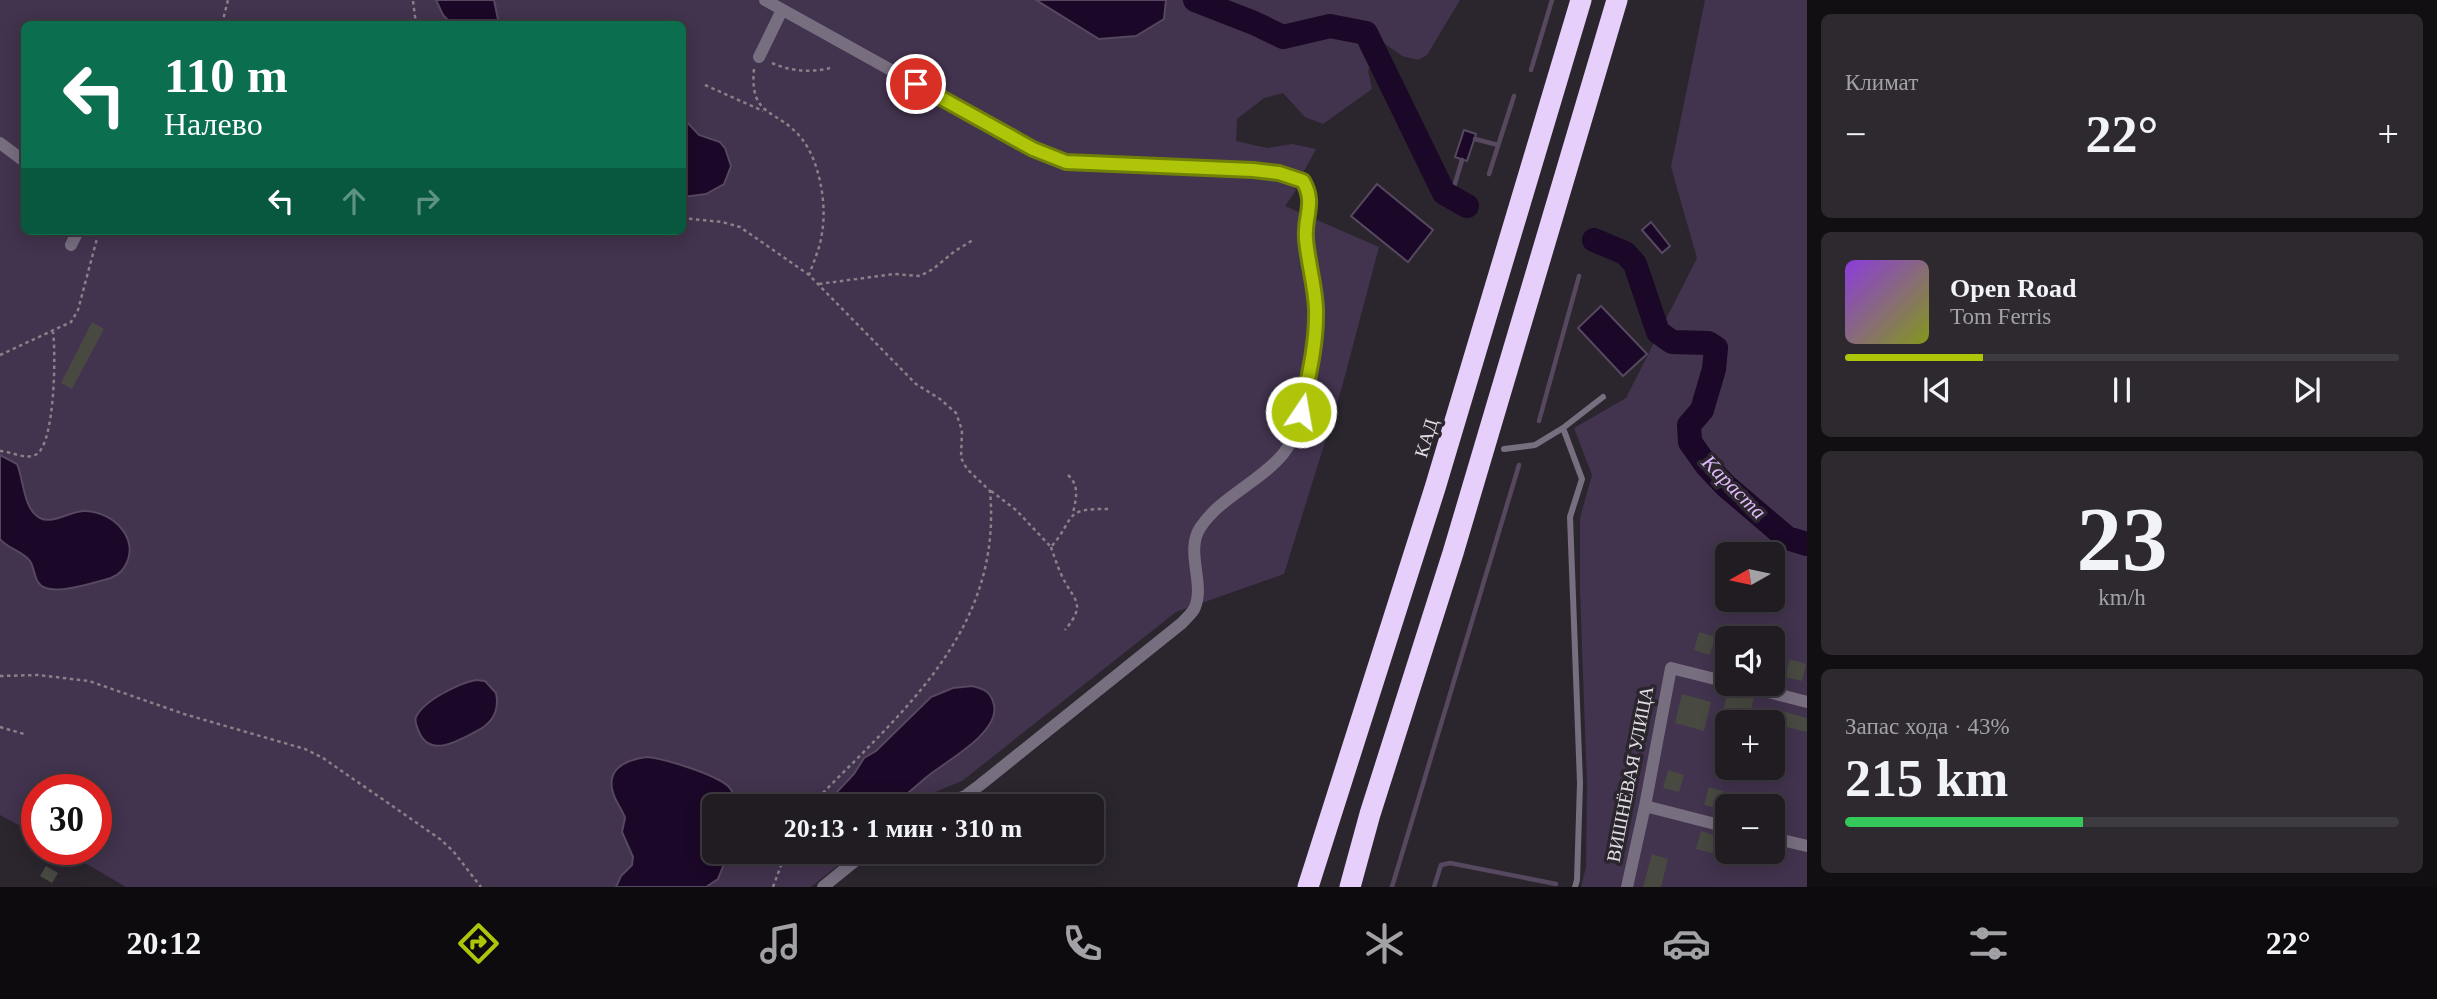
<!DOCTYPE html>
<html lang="ru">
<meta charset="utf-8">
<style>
body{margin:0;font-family:"Times New Roman",serif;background:#2d292f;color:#f1f3f6;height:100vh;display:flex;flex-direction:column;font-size:26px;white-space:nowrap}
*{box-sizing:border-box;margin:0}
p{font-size:23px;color:#a2a1a5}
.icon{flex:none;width:38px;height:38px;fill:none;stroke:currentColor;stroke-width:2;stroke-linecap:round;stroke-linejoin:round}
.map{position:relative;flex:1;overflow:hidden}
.side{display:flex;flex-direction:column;gap:14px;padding:14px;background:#120f13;width:630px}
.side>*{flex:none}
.top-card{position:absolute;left:21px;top:21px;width:665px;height:214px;border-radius:10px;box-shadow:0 4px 18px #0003,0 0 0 2px #3d3a40;background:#0b6e4f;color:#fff;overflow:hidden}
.needle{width:46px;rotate:261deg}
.controls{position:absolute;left:1715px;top:542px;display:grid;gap:14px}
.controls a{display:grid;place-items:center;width:70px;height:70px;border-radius:10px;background:#201c22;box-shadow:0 4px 18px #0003,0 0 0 2px #3d3a40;font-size:35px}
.speed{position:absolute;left:21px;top:774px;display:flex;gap:14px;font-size:35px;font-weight:700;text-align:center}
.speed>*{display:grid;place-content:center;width:91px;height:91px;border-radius:50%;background:#201c22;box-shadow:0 4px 18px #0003,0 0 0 2px #3d3a40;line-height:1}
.speed .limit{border:10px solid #d22;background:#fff;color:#111}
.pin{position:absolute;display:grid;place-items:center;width:60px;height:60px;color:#fff;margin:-30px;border:4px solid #fff;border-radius:50%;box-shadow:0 2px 7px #0007}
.me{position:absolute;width:77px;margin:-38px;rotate:12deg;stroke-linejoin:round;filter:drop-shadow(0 0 5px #0008)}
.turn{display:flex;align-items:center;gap:24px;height:147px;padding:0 28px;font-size:32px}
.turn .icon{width:91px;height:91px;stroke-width:2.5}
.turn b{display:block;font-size:49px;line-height:60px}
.lanes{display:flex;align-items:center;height:66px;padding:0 28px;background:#0003;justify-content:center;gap:35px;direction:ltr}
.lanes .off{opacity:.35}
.big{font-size:52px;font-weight:800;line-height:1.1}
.side .tile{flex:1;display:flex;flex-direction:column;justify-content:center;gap:10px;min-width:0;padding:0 24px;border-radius:10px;background:#2d292f}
.side .dial{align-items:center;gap:0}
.dial b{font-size:91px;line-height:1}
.song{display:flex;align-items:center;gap:21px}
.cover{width:84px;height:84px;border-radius:10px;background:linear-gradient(135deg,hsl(270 70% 55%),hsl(70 70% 35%))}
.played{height:7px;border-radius:4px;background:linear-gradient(90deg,#aec509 25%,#3d3a40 25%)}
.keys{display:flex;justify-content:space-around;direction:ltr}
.heat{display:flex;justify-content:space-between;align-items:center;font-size:38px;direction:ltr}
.charge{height:10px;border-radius:5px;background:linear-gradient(90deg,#34c759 43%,#3d3a40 0)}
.trip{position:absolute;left:702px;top:794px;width:402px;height:70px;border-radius:10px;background:#201c22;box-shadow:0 4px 18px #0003,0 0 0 2px #3d3a40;font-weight:800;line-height:70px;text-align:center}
.tabs{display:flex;height:112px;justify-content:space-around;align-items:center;background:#0d0b0e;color:#a2a1a5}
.tabs .icon{width:49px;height:49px}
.tabs .active{color:#aec509}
.tabs b{font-size:32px;color:#f1f3f6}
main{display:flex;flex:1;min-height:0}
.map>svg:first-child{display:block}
</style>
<main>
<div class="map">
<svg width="1807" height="887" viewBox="0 0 1807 887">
<rect width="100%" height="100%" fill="#2b262e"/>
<path fill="#42334e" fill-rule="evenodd" d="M0,0H1036L1053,10L1164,0H1460L1427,55L1418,60L1402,56L1384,43L1368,70L1372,89L1323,124L1305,117L1283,93L1264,98L1237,119L1236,141L1267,148L1292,144L1316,149L1304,171L1293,185L1296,190L1285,206L1379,247L1342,387L1284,574L1176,612L962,781L930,794L913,807H714V852H855L811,887H126L61,849H96V789H37V835L0,815ZM24,24H682V231H24Z
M1705,0H1807V887H1581L1586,867L1587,784L1580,591V518L1592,475L1574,428L1626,398L1697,258L1671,167ZM1727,555H1773V600H1727ZM1727,639H1773V684H1727ZM1727,723H1773V768H1727ZM1727,807H1773V852H1727Z"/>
<path fill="#1b0727" stroke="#56485f" stroke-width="2" d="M436,0H494L499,24H452L443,15Z
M1036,0H1166L1164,19L1136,36L1099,39Z
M683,118L699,135L720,142L725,148L731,166L724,184L706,194L683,197Z
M1464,130L1476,134L1467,161L1455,157Z
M1377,184L1433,230L1408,262L1351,216Z
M1651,222L1670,246L1662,253L1642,230Z
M1601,306L1647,354L1623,376L1578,328Z
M0,455L17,464C24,480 23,509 40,518C53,525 71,510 86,511C113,512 141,539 125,566C121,574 113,578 104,580C88,584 47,598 38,582C34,576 34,567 30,561C23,551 8,549 0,539Z
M476,680L485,681L496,693C500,712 492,724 475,732C458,741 430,758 419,732C417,727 414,722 416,717C424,700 460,683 476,680Z
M972,686C985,689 991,692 994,705C1000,733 946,761 928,776C915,786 904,799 889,805C878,810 849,807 836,807L835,794L854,774L864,758L876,751L931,697L953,688Z
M647,757C666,759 714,774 728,786C733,791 737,800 738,807H714V852H729L718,879L706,887H616L621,876L632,865L633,857L622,832L625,818C623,811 618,805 615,798C603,770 624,760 647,757Z"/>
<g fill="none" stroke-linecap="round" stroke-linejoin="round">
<path stroke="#56485f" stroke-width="4.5" d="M1531,70L1552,0
M1475,139L1498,145
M1489,174L1514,96
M1451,197L1462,160
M1539,421L1579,276
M1392,887L1519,465
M1434,887L1441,865L1450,863L1556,884"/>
<path stroke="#1b0727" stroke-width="24" d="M1195,0L1254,23L1283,37L1330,26L1366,33L1444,193L1467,206
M1594,240L1625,253L1635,264L1658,332L1672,342L1708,343L1716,348L1714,369L1702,410L1689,425L1690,442L1707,466L1726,486L1787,538L1807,544"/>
</g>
<path fill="#484a41" d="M92,322L104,329L72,389L61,383Z
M1743,600H1758L1756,613L1742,610Z
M1699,632L1715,637L1710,655L1694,650Z
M1790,659L1806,664L1802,681L1785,677Z
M1728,691L1754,697L1748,721L1722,715Z
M1682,694L1711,702L1704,731L1675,723Z
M1782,711L1807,718V732L1779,725Z
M1668,770L1684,775L1679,792L1663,788Z
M1709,787L1725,792L1721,809L1704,805Z
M1750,794L1783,803V807H1747Z
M1701,831L1717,836L1712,853L1696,849Z
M1652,854L1668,859L1661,887H1643Z
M46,866L58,873L52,883L40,876Z"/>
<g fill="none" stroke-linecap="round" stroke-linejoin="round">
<path stroke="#868288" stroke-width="2.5" stroke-dasharray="3.5 3.5" stroke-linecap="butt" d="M413,1L416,24
M222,24L228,0
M772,63C790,71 810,73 830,68
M754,69C749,119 778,108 802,139C820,162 827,205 822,233C820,248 814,261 809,275
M705,85L763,111
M682,218L722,222L740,227L809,275L916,384L940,399L956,413L962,430L961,458L967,469L990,491C1003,633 898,715 809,807
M819,284L894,274L920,276L933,269L955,251L973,240
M0,355L71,322L78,310L99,231
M0,451C11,451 26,461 37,454C55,441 56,353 53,332
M1068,475C1080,486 1076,499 1073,513
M991,491L1016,510L1051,547C1077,517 1061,508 1111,509
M1051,547C1054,556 1057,565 1061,574C1073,601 1088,602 1065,630
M0,676L38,675L89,681L184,714L305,749L323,758L440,839L453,851L481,887
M0,727L24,734
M773,887L786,852"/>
<path stroke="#776e7f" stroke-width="6" d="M1563,428L1582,479L1570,517L1580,783L1577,880L1575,887
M1504,449L1535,445L1563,428L1603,397"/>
<path stroke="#776e7f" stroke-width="12" d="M765,0L1033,149L1066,161L1279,173L1303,181C1316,202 1305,214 1306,237C1307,255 1313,272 1315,289C1318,330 1309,422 1283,454C1260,482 1220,497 1200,528C1185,551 1205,583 1195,607C1193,613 1186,618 1182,623L980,785L965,796L938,807
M759,57L782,10
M0,143L24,161
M71,245L78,231
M1738,684L1807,702
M1645,806L1727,827
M1773,838L1807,846
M823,887L866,852
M1627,887L1645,806L1671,668L1727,682"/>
<path stroke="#e7cffb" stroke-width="21" d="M1308,887L1435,488L1581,0
M1350,887L1370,814L1453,553L1617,0"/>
</g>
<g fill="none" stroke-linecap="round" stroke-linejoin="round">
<g stroke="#718006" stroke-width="18">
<path id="route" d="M916,84L1033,149L1066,162L1253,170L1279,173L1303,181C1316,203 1304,216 1306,239C1308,263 1315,285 1316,309C1317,344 1308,379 1301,412"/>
</g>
<use href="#route" stroke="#aec509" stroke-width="12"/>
</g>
<g text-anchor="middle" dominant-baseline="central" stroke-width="7" stroke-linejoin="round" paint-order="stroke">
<g font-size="19" fill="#e1dee3" stroke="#2b262e">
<text transform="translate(1426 438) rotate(-73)">КАД</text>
<text transform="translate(1630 774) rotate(-79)">ВИШНЁВАЯ УЛИЦА</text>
</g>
<g font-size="21" font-style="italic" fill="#e0bbfb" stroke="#2b262e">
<text transform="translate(1734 487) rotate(45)">Караста</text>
</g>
</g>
</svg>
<div class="controls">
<a><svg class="needle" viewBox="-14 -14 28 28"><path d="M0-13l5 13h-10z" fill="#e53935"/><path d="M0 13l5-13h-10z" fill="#a2a1a5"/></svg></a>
<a><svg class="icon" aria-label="sound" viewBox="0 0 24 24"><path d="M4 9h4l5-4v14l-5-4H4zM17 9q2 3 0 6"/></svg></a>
<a>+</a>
<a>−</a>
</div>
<div class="speed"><div class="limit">30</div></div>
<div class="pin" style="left:916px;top:84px;background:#d93025"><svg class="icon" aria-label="arrive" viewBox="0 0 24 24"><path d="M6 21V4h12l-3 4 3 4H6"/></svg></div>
<svg class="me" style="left:1301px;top:412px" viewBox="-20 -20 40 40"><circle r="17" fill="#aec509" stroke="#fff" stroke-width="3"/><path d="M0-11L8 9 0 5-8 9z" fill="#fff"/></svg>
<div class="trip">20:13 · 1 мин · 310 m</div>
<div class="top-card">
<div class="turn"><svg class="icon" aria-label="left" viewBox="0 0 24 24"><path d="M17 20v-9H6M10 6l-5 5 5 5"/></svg><div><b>110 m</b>Налево</div></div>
<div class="lanes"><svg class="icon" aria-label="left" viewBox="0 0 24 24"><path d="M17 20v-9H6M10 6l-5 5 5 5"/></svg><svg class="icon off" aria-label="ahead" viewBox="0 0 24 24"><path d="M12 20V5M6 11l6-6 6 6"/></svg><svg class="icon off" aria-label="right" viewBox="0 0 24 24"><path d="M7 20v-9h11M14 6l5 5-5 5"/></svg></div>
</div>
</div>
<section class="side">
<div class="tile"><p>Климат</p>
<div class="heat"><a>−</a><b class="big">22°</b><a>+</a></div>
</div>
<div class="tile">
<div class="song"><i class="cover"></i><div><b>Open Road</b><p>Tom Ferris</p></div></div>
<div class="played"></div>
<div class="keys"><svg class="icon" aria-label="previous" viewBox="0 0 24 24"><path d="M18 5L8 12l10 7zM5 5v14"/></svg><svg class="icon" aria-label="pause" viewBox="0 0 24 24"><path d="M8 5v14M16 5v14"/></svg><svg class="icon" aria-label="next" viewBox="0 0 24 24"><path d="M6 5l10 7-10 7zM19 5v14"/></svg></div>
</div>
<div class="tile dial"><b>23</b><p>km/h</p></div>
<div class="tile"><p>Запас хода · 43%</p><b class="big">215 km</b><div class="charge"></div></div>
</section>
</main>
<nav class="tabs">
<b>20:12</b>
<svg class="icon active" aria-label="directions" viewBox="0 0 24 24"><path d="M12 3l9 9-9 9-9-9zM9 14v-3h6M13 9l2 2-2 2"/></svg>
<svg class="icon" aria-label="music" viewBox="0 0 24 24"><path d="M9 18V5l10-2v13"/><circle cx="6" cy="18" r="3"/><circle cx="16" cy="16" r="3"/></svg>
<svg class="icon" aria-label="phone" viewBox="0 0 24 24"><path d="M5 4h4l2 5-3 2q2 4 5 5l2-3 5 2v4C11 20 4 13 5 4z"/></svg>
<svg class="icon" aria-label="climate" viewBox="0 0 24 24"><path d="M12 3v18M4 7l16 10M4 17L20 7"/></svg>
<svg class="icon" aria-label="car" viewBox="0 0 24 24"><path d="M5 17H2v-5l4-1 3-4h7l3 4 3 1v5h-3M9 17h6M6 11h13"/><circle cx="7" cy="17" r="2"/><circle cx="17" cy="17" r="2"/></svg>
<svg class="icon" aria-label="filters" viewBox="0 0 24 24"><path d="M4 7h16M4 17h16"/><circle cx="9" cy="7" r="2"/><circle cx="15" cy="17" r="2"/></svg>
<b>22°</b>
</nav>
